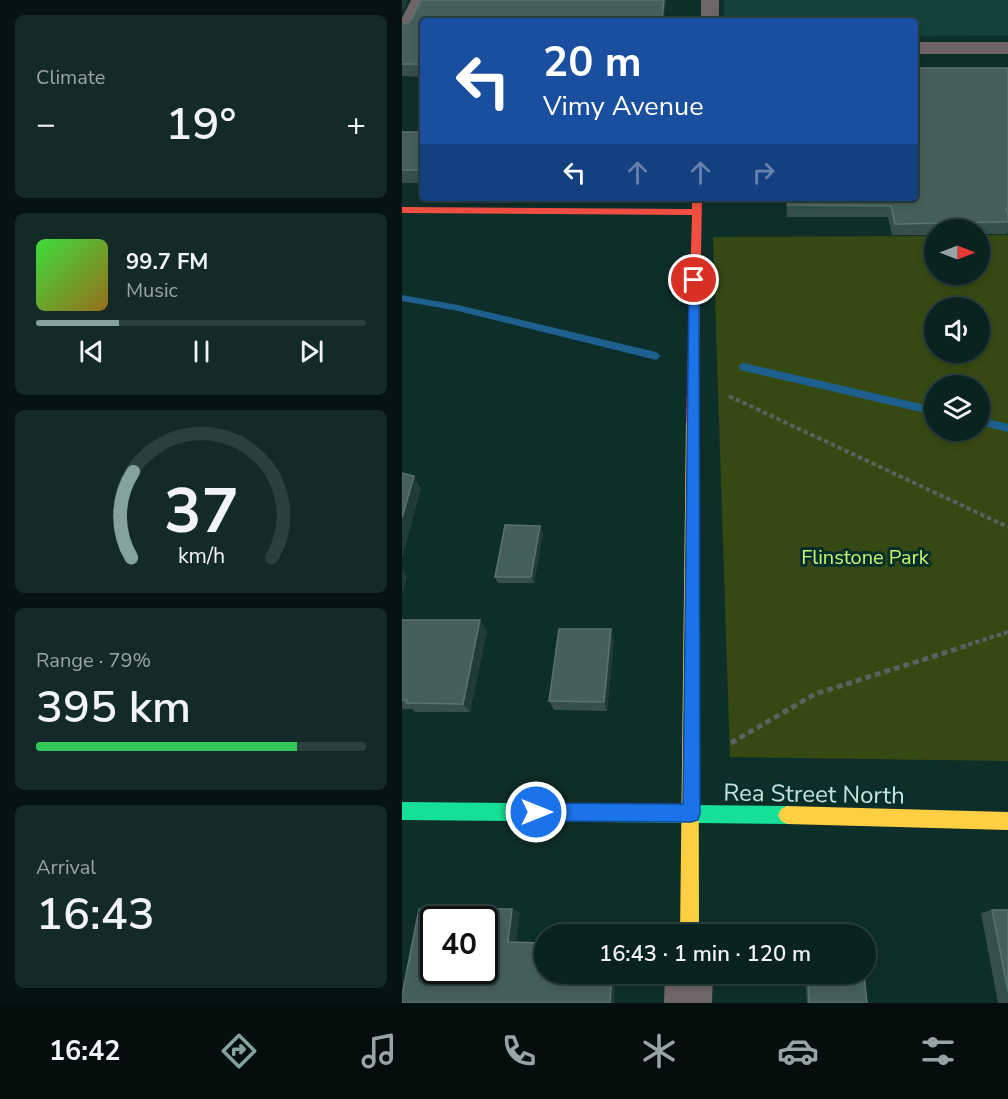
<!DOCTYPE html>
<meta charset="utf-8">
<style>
body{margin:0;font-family:"Nunito Sans",sans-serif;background:#132a29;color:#f1f3f6;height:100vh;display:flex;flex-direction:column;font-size:22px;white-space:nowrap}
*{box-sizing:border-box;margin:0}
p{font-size:20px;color:#99a4a5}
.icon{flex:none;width:33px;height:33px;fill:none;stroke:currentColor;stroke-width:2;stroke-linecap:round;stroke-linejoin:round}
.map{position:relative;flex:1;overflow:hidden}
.details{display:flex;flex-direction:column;gap:15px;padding:15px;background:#061312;width:402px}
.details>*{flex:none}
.hud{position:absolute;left:18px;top:18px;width:498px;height:183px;border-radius:6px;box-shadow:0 3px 9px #0003,0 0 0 2px #2a3f3e;background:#1a4fa0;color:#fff;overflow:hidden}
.needle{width:39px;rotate:90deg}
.tools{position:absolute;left:522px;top:219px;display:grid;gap:12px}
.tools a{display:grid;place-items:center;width:66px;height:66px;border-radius:50%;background:#0a2220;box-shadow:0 3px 9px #0003,0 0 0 2px #2a3f3e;font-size:30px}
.speed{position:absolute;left:18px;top:906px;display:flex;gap:12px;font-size:30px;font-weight:700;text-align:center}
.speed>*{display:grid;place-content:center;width:78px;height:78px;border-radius:50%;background:#0a2220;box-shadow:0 3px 9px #0003,0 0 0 2px #2a3f3e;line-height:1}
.speed .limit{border:3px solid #111;border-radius:9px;background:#fff;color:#111}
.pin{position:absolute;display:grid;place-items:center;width:51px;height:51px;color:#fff;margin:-26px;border:3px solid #fff;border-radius:50%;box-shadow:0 2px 6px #0007}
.me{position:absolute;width:66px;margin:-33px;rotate:90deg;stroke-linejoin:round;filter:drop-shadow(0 0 4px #0008)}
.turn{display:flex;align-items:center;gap:21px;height:126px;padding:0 24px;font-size:27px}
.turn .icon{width:78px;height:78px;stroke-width:2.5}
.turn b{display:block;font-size:42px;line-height:51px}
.lanes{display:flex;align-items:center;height:57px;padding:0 24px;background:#0003;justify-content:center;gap:30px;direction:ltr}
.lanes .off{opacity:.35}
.big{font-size:45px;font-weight:600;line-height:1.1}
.details .widget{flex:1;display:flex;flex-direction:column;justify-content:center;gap:9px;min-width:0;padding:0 21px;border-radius:9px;background:#132a29}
.details .dial{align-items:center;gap:0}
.dial svg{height:156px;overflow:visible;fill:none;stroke:#2a3f3e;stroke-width:7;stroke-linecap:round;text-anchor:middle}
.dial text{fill:#f1f3f6;stroke:none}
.song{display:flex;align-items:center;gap:18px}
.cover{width:72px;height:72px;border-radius:9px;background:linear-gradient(135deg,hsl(120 70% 55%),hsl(40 70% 35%))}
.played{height:6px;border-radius:3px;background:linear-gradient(90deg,#86a29e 25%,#2a3f3e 25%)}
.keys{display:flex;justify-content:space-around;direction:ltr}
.heat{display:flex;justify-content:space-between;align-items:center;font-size:33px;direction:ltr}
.charge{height:9px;border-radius:4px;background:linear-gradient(90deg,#34c759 79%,#2a3f3e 0)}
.trip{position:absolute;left:132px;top:924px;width:342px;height:60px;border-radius:30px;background:#0a2220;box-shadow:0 3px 9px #0003,0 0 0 2px #2a3f3e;font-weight:600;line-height:60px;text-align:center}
.tabs{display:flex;height:96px;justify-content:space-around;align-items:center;background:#040e0d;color:#99a4a5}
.tabs .icon{width:42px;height:42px}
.tabs .on{color:#86a29e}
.tabs b{font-size:27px;color:#f1f3f6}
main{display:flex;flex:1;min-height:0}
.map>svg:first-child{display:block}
</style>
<main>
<section class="details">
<div class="widget"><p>Climate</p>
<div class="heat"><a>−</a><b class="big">19°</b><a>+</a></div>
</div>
<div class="widget">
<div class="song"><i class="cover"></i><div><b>99.7 FM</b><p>Music</p></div></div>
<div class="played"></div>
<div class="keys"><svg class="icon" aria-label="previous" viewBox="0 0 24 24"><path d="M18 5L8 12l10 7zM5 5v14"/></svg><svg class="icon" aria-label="pause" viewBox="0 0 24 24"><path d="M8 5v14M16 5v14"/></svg><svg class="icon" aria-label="next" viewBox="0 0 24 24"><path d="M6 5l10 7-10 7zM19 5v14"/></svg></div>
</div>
<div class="widget dial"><svg viewBox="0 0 100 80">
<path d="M14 69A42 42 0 1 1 86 69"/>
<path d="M14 69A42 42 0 0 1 15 25" stroke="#86a29e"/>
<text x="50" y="56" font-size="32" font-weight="700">37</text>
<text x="50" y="72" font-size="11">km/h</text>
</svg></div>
<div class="widget"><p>Range · 79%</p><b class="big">395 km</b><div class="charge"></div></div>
<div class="widget"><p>Arrival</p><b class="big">16:43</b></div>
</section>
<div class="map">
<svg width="606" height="1003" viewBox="0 0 606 1003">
<rect width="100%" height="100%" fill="#0e2e2a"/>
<path fill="#13413b" d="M322,0H606V35L513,36V21H322Z"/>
<path fill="#364912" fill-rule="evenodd" d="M578,235H606V761L328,757L311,237L532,236V274H578ZM532,308H578V352H532ZM532,386H578V430H532Z"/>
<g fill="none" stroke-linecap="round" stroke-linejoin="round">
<path fill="#1d608d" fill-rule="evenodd" d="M0,295L56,305L254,352L259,356L254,360L56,311L0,301Z
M342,363L532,407V415L338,370L337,367L338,364Z
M578,417L606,424V432L578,425Z"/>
<path stroke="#5b6161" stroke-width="4" stroke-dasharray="4.5 3" stroke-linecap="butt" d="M327,396L606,527
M559,647L606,632"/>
<path stroke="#5b6161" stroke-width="5" stroke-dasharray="6 4" stroke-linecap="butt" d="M329,743L413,694L564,646"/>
<path fill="#6e6568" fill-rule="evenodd" d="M9,0H27L12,29L9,33L0,34V18Z
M299,0H317V21H299Z
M513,42H606V54H513Z
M263,974H311L310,1003H262Z"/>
<path fill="#16e098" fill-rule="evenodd" d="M0,802L385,806L391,809L394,815L391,821L385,824L0,820Z"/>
<path fill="#ffcf43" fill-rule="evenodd" d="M290,417L296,422L297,934H278L284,422Z
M385,806L606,812V830L385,824L379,821L376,815L379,809Z"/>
<path fill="#f24e42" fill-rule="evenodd" d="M290,198H300L296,422L290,427L284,422L290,215L0,213V207L290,209Z"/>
</g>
<path fill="#374f4c" d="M21,21V77L0,76V24Z
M606,68V231L605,234H578V230H532V235H490L486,217H385L384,198H513Z
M0,132H21V183H0Z
M138,526L141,533L132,583H96L93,577Z
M0,620L85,631L68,712H13L10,709H0Z
M212,640L205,711L152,710L147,701Z
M590,910H606V1003H596L579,913Z
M403,974H462L465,1003H405Z"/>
<path fill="#203b38" d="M0,0H6L0,13Z
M262,0H264L262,21H260Z
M12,476L19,489L0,559V518Z
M138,526L141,533L132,583L129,577Z
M0,570L5,577L0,596Z
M78,620L85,631L68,712L61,704Z
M209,629L212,640L205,711L202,702Z
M110,909L118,912L114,944L106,942Z
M210,974H214L212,1003H208Z"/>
<path fill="#465f5b" stroke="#5a7370" stroke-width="1.5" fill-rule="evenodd" d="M19,0H262L260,21H21V64H0V24L6,23L10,18Z
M513,68H606V209H604L606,214V222L493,224L489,206L386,205V198H513Z
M0,132H21V170H0Z
M0,473L12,476L0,518Z
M103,525L138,526L129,577H93Z
M0,620H78L61,704L4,703L5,700H0Z
M157,629H209L202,702L147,701Z
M17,909H110L106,942L142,943V974H210L208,1003H0V995ZM32,920H82V970H32Z
M590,910H606V991Z
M406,974H462L465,1003H407Z"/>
<path fill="#1a73e8" stroke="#114b97" stroke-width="1.5" d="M292,276L297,280L298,813L296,820L289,822L134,821L127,818L125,812L127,806L134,803L281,804L287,280Z"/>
<g text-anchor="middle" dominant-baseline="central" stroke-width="6" stroke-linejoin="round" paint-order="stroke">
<g font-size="20" fill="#ccf474" stroke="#062f2a">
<text x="463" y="557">Flinstone Park</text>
</g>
<g font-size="24" fill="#c7e1dc" stroke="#062f2a">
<text transform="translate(412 794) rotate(1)">Rea Street North</text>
</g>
</g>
</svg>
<div class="tools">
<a><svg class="needle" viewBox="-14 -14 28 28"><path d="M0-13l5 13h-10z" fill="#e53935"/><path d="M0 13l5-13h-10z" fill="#99a4a5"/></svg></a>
<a><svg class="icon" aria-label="sound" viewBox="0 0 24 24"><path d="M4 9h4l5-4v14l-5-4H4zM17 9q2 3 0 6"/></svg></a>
<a><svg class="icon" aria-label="layers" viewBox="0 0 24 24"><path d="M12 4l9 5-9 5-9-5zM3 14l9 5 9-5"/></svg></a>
</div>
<div class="speed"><div class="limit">40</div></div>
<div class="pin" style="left:292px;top:280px;background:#d93025"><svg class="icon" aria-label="arrive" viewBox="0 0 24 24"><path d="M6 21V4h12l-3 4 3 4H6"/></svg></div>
<svg class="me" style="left:134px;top:812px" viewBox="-20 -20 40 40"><circle r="17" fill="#1a73e8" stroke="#fff" stroke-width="3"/><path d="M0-11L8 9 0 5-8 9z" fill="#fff"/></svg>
<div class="trip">16:43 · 1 min · 120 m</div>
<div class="hud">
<div class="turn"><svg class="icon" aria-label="left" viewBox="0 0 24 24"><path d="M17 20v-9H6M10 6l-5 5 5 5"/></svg><div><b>20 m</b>Vimy Avenue</div></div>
<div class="lanes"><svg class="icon" aria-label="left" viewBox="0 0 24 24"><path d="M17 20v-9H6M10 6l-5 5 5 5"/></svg><svg class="icon off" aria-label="ahead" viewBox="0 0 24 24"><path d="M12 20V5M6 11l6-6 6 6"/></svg><svg class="icon off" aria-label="ahead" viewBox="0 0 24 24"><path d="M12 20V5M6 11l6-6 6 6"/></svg><svg class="icon off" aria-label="right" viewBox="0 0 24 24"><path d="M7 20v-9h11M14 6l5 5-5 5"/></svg></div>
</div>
</div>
</main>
<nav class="tabs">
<b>16:42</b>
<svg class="icon on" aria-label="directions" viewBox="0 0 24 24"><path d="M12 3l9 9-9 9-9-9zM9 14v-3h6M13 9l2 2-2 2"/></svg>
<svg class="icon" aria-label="music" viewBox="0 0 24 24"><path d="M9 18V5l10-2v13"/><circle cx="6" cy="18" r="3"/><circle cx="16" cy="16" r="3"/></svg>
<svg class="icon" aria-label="phone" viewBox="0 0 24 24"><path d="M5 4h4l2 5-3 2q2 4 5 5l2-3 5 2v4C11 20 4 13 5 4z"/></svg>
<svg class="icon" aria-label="climate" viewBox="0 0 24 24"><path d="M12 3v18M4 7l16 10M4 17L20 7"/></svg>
<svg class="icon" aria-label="car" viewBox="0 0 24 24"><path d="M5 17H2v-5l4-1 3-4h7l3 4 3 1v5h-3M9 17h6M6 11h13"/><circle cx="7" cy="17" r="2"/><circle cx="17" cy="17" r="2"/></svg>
<svg class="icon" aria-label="filters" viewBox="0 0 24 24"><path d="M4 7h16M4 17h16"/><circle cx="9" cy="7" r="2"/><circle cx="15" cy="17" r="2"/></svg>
</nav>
